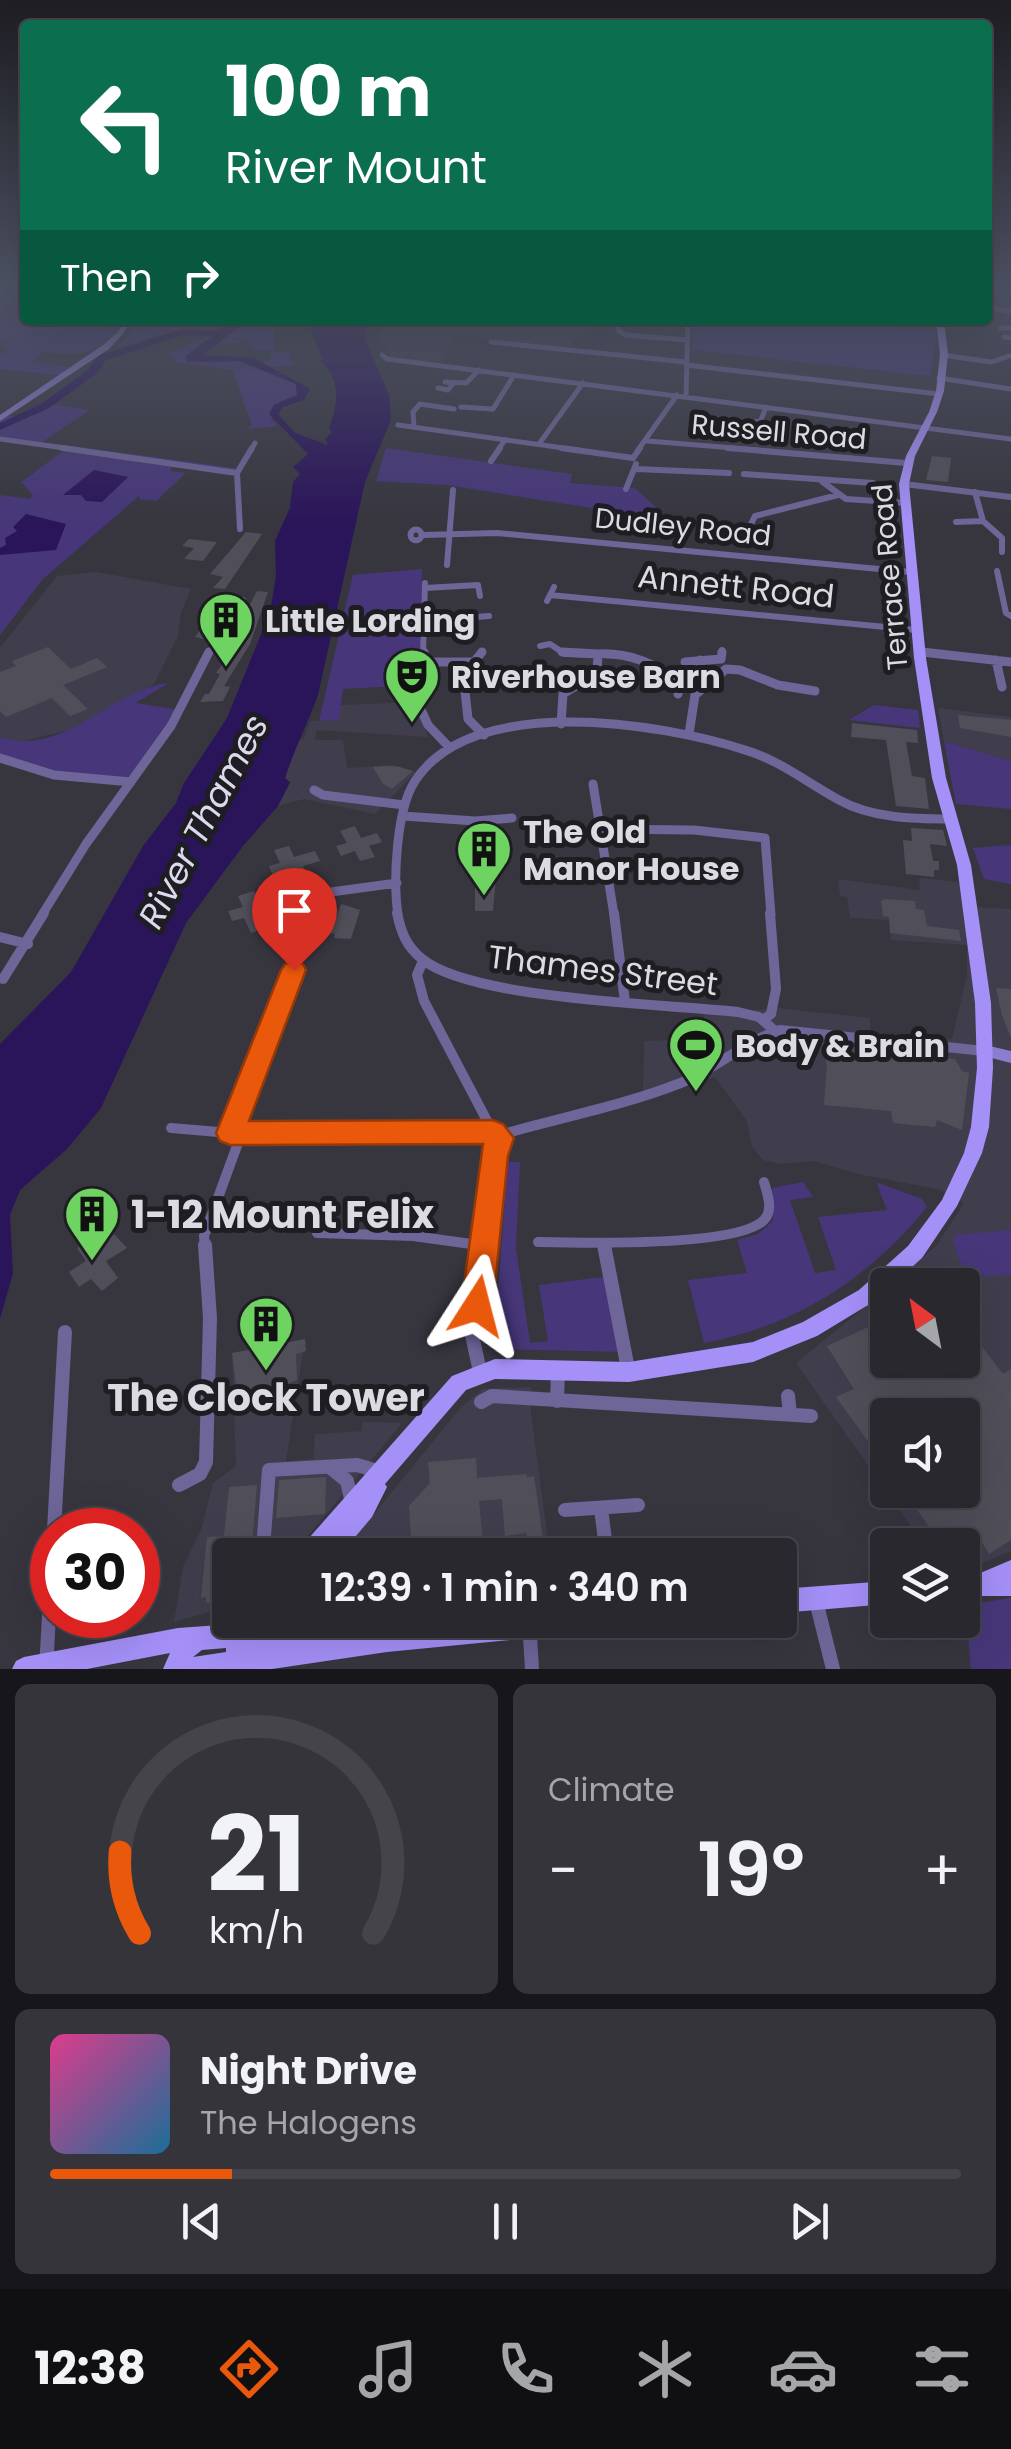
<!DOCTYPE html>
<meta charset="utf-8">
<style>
body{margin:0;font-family:Poppins,sans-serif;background:#35343b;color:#f1f3f6;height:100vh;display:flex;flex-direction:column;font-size:38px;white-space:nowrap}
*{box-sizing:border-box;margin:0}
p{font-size:32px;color:#a5a6aa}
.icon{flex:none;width:55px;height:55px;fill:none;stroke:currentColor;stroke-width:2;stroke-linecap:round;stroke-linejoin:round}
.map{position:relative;height:1669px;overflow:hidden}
.side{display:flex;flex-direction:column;gap:15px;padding:15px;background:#17161a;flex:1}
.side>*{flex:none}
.banner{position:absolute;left:20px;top:20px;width:972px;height:305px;border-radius:10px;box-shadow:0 10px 40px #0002,0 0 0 2px #45444b;background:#0b6e4f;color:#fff;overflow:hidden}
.needle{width:65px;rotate:328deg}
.tools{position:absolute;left:870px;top:1268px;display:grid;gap:20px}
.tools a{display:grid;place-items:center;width:110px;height:110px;border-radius:10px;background:#29282f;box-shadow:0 10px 40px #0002,0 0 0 2px #45444b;font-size:50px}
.speed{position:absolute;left:30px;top:1508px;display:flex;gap:20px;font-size:50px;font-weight:700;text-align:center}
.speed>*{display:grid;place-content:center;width:130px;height:130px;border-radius:50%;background:#29282f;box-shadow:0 10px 40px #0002,0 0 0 2px #45444b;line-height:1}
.speed .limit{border:15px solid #d22;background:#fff;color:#111}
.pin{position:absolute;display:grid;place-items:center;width:85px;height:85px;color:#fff;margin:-102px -42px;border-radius:50% 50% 50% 0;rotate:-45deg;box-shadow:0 0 10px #0007}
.pin .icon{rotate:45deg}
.me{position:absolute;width:110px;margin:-55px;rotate:9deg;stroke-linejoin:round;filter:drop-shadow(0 0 8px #0008)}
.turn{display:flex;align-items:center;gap:35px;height:210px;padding:0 40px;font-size:45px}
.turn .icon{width:130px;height:130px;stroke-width:2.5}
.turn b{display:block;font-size:70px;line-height:85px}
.then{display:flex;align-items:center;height:95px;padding:0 40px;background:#0003;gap:20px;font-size:38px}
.big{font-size:75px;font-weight:600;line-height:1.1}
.side .widget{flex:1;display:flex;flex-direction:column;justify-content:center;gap:15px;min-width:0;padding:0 35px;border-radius:15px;background:#35343b}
.side .dial{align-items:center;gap:0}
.dial svg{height:260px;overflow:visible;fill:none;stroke:#45444b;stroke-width:7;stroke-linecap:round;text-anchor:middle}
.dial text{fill:#f1f3f6;stroke:none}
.song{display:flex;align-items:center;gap:30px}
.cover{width:120px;height:120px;border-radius:15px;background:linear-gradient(135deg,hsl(330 70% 55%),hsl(200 70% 35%))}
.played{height:10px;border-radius:5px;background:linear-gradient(90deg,#ea580c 20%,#45444b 20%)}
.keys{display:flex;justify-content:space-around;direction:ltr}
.heat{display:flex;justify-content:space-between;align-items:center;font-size:55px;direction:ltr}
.side .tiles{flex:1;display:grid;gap:15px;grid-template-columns:1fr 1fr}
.widget:last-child{grid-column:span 2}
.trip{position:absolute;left:212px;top:1538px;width:585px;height:100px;border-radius:10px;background:#29282f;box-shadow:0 10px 40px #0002,0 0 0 2px #45444b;font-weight:600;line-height:100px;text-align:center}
.dock{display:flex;height:160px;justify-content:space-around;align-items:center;background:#101013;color:#a5a6aa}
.dock .icon{width:70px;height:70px}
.dock .active{color:#ea580c}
.dock b{font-size:45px;color:#f1f3f6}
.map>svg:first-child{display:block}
</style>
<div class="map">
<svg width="1011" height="1669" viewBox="0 0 1011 1669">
<rect width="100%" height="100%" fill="#37363f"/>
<path fill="#403e4d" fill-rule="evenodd" d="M390,320H587L591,325L565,349L453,334L441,364L391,358L379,337Z
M96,572L191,589L181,613L178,636L154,684L69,730L15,743L0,737V648L57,576Z
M416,702L428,737L317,730L315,740H343L347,768L394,765L416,772L375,814L304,799L278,806L290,783L285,778L297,741L304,738L310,721L338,720L340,705Z
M938,708L1011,717V761L944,741Z
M919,878L958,882L976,907L1011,909V1551L963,1571L962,1545H924L796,1363L887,1289L888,1360H962V1285H892L937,1245L964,1203L938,1189L863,1175L813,1161L781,1164L763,1160L752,1147L747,1121L715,1077L646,1100L643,1090L644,1041L709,1039L702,1009L734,1012L776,1008L870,1018V1035L907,1040L952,1039L967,975V945L891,940L889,920L850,918L847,897L840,896L838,879L920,890ZM888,1415H962V1490H888Z
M305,1339L286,1461L313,1459L315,1434L362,1431V1422L402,1423L292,1555H230V1606L174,1622L183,1567L202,1527L213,1483L236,1466L232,1353Z
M531,1387V1414L550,1555H341L461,1407L483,1389Z"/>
<path fill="#47377a" d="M0,289H25V300L18,305L25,306V320H62L57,324L120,329C95,355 78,356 44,352L32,362L72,367L59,375L0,369V354L13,350L3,348L15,337L0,344Z
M135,320H217L223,325L213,330L190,327L115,348L130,333Z
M247,320H274L270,327L274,331V352L290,351V359L298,365L272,367L262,362L272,360L270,350L254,351L249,341L211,346Z
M693,320H873L868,324L937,332L930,376L692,350Z
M206,337H212L198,345L205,363L239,361L296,384L298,395L279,402L271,420L278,426L247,429L252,425L232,370L177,362L170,353Z
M45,403L90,410L42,442L235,468L231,475L172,467L170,471L186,473L156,501L139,499L140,495L42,580L0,635V495L30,499L33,495L21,482L62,452L111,458L0,439V420L8,415L18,417Z
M386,448L572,474L570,483L635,488L661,512L624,513L447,485L376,481Z
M422,569L421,660L415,685L343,689L339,720L319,721L353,575Z
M169,683L135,703L180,710L131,782L54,775L0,758V737C63,759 112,688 169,683Z
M874,705L918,710L920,728L849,720Z
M944,741L1011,761V809L956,804Z
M1011,845V884L984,879L973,848Z
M508,1162H520L516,1248L530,1343L548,1341L539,1285L610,1276L625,1352L502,1349L494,1339Z
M803,1182L813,1197L790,1200L815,1273L836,1270L818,1217L887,1210L876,1182L922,1199L927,1207C867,1280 797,1325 704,1343L688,1280L747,1273L737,1240L758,1234L773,1221L772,1188Z
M1011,1230V1275L965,1277L953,1240L956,1235Z
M1011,1598V1669H971L965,1605Z"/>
<path fill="#2b155a" d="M222,320L246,321L203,355L254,358L310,389L304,400L283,407L278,414L295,433L328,445L325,439L332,432L329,428C338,405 342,379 320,361L323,360C318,346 311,335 308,320H365L366,341L389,395L391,420L365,482L318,695C307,725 295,748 285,778L290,782L278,806L243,846L186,923L101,1108L67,1149L20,1190L10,1215L13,1273L0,1319V1044L71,972L143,846L176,803L184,783L227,718L270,612L276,576L275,541L290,508L293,482L300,474L293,467L308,454L269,414L274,405L297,395L296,384L239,361L187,362L185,356L212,337L198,333H211L231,325Z
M94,470L128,477L102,502L86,501L81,495H63Z
M26,514L66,524L56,550L0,555V548L6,545L5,538L17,531L13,527Z"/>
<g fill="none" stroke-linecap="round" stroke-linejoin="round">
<path fill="#2b155a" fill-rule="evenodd" d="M179,330L216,331L221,334L216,337L183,335L106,360L96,374L49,408L0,430V423L41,404L88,370L98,356Z"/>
</g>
<path fill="#504f59" d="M932,456L951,458L948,482L926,480Z
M246,532L262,534L225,589L213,588L223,577L210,574Z
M189,539L217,542L203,561L184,559L194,548L182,546Z
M257,591L268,592L250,644L224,686L230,687L223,701L200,702L205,694H209L220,674L216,673L240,638L233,637Z
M227,593L237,594L228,612L204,639L195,637Z
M48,647L71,669L97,658L107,667L63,685L88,709L70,716L52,698L6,717L0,711V672L16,666L12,661Z
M958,715L1011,720V737L960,728Z
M852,723L917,730L918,743L906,742L912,776L925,778L929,809L896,806L886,740L851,737Z
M390,766L399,767L413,771L392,789L383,784L373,767Z
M355,826L361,838L377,833L382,842L369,846L375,857L360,861L355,851L341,856L336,846L347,843L340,831Z
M911,828L943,830L947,846L930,844L933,861H939V870H934V877L906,874L903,840L912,841Z
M289,846L294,857L315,851L320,861L303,866L308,877L292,882L287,872L273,876L269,866L280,863L274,850Z
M475,877H496L493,911H475Z
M254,891L260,904L278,898L281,905L261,916L267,928L251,933L244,918L232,921L228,911L243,907L238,896Z
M886,899L915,901L916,909L924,910L927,926L959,930L961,941L890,933L889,917L883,916L881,901Z
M341,904L360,910L351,939L334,938L335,934L330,933Z
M996,988L1011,989V1038L1002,1015Z
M822,1043L955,1059L962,1071L969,1073L962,1130L937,1120L935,1127L893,1123L891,1111L824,1105L827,1066Z
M114,1234L127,1248L106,1261L118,1278L102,1291L91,1279L79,1287L69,1272L86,1261L77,1248L96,1236L100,1242Z
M888,1318V1360H962V1321L1003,1374L1011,1369V1540L989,1554L977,1534L955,1545H942L903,1490H962V1415H888V1469L836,1397L854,1389L827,1346Z
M305,1339L306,1351L296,1354L297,1380L279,1387V1395L262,1398L261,1391L237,1392L232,1353Z
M476,1458L477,1478L526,1474L527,1477L534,1476L544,1547L532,1548L526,1533L505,1536L502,1499L479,1501L484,1555H412L409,1506L430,1483L428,1462Z
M326,1477L325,1514L276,1518L279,1480Z
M257,1485L252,1543L240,1544L239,1555H230V1596H226L225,1602L206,1603V1597L201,1598L207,1537L224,1536L229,1487Z"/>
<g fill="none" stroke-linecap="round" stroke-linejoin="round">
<path stroke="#6e6598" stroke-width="5" d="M988,308L1011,311
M619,320L618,330L625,335L687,340
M1001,328H1011
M1004,337L1011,338
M491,342L686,362
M382,355L387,359L1011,439
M942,355L992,362L1009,356
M686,365L939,394
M939,378L1011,389
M445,382L466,383L479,370
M438,388L448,390L453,384
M686,396L688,320
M461,407L493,409L514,375
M752,423L761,420L766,407
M398,425L578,450
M414,427L413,412L420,404L454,409
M0,439L79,450
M648,441L758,450
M539,444L583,383
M251,450L255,443
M498,450L505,440
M638,450L677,395"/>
<path stroke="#6e6598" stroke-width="6" d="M62,448L237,473
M561,448L633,458
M728,448L906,463
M633,458L640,448
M491,461L500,448
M636,469L729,473
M744,474L873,483
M820,480L846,499L906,503
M904,484L1011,497
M626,489L636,464
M975,492L983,521L1002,538V552
M956,522L983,521
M751,524L755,516L838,495
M240,529L237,473L252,448
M410.5 535a5.5 5.5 0 1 1 11 0a5.5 5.5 0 1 1-11 0Z
M424,535L497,533L911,572
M447,565L453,490
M997,571L1006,613L1011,616
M425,588L478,585L480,596
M550,595L917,630
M547,601L554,587
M425,621L489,616
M540,646L550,644L565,654L598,655
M920,652L945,655
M598,654L625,655
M208,655L243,600
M423,655L425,583
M721,655L722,650"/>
<path stroke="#6e6598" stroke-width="9" d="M424,652L423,677L416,699L428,725L450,748
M922,652L1011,662
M598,654C631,652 654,665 682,680L678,694
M996,660L1002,687
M424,662H474
M685,662L721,659L722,652
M478,670L474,662L482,652
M682,680L701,672L700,660
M465,691L468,719L484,735
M561,724L563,694L597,673L598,654L562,652
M689,734L695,695L726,669L740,670L778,685L815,691
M0,758L54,775L131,782
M593,784L614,915
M314,790L323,795L404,805
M403,816L475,821L512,818
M598,829L694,830L765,838L771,915
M42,915L86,844L171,726L209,652
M282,915L302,896L397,883
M398,915C393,881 396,810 415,781C473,692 661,723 745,750C781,761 806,782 839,800C871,818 913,819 950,819"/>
<path stroke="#6e6598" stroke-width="10" d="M397,913C401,932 406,946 422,959C472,1000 668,1004 738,1012L759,1017L775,1031
M614,913L625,1002
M0,937L28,944
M272,938L283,913
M423,961L417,975L424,1001L494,1134
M3,979L44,913
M763,1020L771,1014L776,989L770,913
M171,1128L230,1133L493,1132
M230,1133L316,914
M317,1233L413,1236L486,1246
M538,1242C579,1243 738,1247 764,1220C774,1210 767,1193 764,1182
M205,1247L204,1236L242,1132
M486,1247L496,1143L507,1133C563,1117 624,1105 678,1084C715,1070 743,1042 780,1030L985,1051"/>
<path stroke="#6e6598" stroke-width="14" d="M476,1245L486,1246
M604,1245L628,1369
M480,1372L472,1335L486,1245
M788,1396L790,1414
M557,1401L558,1370
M481,1402L492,1396L811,1416
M331,1468L347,1481L351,1499
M179,1485L200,1474L206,1462L210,1318L205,1245
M601,1509L607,1555
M565,1510L638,1505
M54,1530L65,1332
M263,1549L269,1470L357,1465L381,1472
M816,1601L833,1669
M529,1620L532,1669
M46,1669L52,1564"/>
<path fill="#8d7dce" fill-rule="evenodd" d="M125,320H131L123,334L109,349L0,421V415L103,345L118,332Z
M985,1045L1011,1051V1063L980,1055L978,1051L980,1047Z"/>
<path fill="#a590f8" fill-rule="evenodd" d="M936,320H944L948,354L944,391L937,412L915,456L909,484L926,658L946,778L971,865L991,1003L993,1068L989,1127L982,1153L957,1206L922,1258L892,1285H888V1289L873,1302L817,1336L753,1362L629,1382L495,1379L466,1390L385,1484L387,1487L372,1517L340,1555H298L301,1547L452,1376L495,1359L629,1362L753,1342L803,1322L859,1290L908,1246L942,1200L964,1153L971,1127L977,1068L975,1003L957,865L932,778L914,658L899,484L906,456L929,412L936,391L940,354Z
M1011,1560V1596H962V1574H978Z
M888,1581V1604L780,1613V1589Z
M238,1620H266L265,1622L605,1620L601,1628L593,1632L387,1652L272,1669H163L170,1653L87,1669H12L16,1661L24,1657L178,1628L234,1624ZM226,1648V1652L193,1657L202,1650Z"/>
</g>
<linearGradient id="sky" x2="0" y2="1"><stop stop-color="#1e1e23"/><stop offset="0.55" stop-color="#4d5263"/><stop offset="1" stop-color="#4d5263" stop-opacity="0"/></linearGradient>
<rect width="1011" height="522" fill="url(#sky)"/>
<path fill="#ea580c" stroke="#983908" stroke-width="2.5" d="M294,961L303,964L306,970L249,1121L493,1120L503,1124L514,1138L508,1156L493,1306L488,1316L477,1320L466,1316L461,1306L483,1144L230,1145L220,1141L216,1133L281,970L285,964Z"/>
<defs>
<g id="building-pin" transform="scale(2.875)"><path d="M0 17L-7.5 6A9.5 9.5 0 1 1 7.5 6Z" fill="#6ed361" stroke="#1e1e22"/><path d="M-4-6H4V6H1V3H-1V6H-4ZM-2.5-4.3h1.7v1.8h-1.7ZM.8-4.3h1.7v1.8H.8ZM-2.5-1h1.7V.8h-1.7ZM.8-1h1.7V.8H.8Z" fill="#111"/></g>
<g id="theatre-pin" transform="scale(2.875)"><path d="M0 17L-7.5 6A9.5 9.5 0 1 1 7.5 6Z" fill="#6ed361" stroke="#1e1e22"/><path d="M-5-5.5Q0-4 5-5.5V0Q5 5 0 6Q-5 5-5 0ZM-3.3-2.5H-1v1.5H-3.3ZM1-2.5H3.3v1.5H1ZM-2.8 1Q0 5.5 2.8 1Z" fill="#111"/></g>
<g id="stadium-pin" transform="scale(2.875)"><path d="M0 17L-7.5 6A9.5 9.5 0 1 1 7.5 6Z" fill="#6ed361" stroke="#1e1e22"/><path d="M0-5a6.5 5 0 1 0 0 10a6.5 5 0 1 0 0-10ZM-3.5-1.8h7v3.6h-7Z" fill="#111"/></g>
</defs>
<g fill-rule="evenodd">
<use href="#building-pin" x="226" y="620"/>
<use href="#theatre-pin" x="412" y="676"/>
<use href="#building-pin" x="484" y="849"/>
<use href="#stadium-pin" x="696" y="1045"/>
<use href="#building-pin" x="92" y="1214"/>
<use href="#building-pin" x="266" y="1324"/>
</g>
<g text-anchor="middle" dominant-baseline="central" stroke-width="10" stroke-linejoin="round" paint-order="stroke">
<g font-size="28" fill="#dcdbe1" stroke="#1e1e22">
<text transform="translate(779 432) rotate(5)">Russell Road</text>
<text transform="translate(683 527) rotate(6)">Dudley Road</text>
<text transform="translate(890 577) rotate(-95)">Terrace Road</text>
</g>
<g font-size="32" fill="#dcdbe1" stroke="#1e1e22">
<text transform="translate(736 586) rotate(6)">Annett Road</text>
<text transform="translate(603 970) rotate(7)">Thames Street</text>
</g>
<g font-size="32" font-weight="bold" fill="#dcdbe1" stroke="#1e1e22" text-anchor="start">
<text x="265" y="620">Little Lording</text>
<text x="451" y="676">Riverhouse Barn</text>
<text x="523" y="831">The Old<tspan x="523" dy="37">Manor House</tspan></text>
<text x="735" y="1045">Body &amp; Brain</text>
</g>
<g font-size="35" font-style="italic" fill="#dcd9ee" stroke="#1e1e22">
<text transform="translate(203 821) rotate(-62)">River Thames</text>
</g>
<g font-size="38" font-weight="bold" fill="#dcdbe1" stroke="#1e1e22" text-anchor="start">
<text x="131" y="1214">1-12 Mount Felix</text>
<text x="266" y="1397" text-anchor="middle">The Clock Tower</text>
</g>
</g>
</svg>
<div class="tools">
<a><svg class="needle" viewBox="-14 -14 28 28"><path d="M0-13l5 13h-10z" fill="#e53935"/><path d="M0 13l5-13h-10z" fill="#a5a6aa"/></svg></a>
<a><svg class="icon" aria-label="sound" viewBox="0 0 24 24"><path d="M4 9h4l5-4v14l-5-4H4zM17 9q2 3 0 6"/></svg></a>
<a><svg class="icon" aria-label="layers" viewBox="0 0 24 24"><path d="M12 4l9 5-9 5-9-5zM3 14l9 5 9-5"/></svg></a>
</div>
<div class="speed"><div class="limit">30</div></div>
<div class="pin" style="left:294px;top:970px;background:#d93025"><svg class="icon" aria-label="arrive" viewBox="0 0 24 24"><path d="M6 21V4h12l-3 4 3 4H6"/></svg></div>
<svg class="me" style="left:477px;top:1306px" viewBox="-20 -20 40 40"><path d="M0-17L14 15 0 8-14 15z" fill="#ea580c" stroke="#fff" stroke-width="4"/></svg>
<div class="trip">12:39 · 1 min · 340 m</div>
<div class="banner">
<div class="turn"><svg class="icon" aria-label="left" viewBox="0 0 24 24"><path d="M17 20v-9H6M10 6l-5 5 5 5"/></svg><div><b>100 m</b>River Mount</div></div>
<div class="then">Then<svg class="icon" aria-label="right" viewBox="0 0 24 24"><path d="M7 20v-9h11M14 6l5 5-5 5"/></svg></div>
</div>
</div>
<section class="side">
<div class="tiles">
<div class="widget dial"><svg viewBox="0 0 100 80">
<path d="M14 69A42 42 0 1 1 86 69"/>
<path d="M14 69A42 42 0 0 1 8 44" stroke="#ea580c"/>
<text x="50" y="56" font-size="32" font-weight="700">21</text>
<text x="50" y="72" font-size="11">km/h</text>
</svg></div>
<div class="widget"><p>Climate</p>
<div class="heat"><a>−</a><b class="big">19°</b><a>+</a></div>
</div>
<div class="widget">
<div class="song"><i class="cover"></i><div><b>Night Drive</b><p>The Halogens</p></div></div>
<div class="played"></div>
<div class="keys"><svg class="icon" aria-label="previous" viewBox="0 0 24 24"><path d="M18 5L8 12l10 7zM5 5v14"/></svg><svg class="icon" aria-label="pause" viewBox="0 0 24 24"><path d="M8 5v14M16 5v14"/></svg><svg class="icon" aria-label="next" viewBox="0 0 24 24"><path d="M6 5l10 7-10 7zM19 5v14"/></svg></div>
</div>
</div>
</section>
<nav class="dock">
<b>12:38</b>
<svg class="icon active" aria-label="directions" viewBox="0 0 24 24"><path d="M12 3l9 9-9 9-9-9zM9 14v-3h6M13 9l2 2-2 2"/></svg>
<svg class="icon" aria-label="music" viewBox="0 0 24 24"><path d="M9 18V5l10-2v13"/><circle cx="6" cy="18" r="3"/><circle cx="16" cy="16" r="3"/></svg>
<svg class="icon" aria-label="phone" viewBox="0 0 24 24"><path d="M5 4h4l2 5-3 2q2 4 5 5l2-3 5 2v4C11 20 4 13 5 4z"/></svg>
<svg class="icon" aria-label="climate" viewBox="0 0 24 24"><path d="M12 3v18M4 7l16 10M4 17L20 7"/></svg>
<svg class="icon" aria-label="car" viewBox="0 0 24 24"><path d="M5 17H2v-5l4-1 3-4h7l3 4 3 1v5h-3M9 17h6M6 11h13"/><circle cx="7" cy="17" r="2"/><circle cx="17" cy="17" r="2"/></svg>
<svg class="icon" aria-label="filters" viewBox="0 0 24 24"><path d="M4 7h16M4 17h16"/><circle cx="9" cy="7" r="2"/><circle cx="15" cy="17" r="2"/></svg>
</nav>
